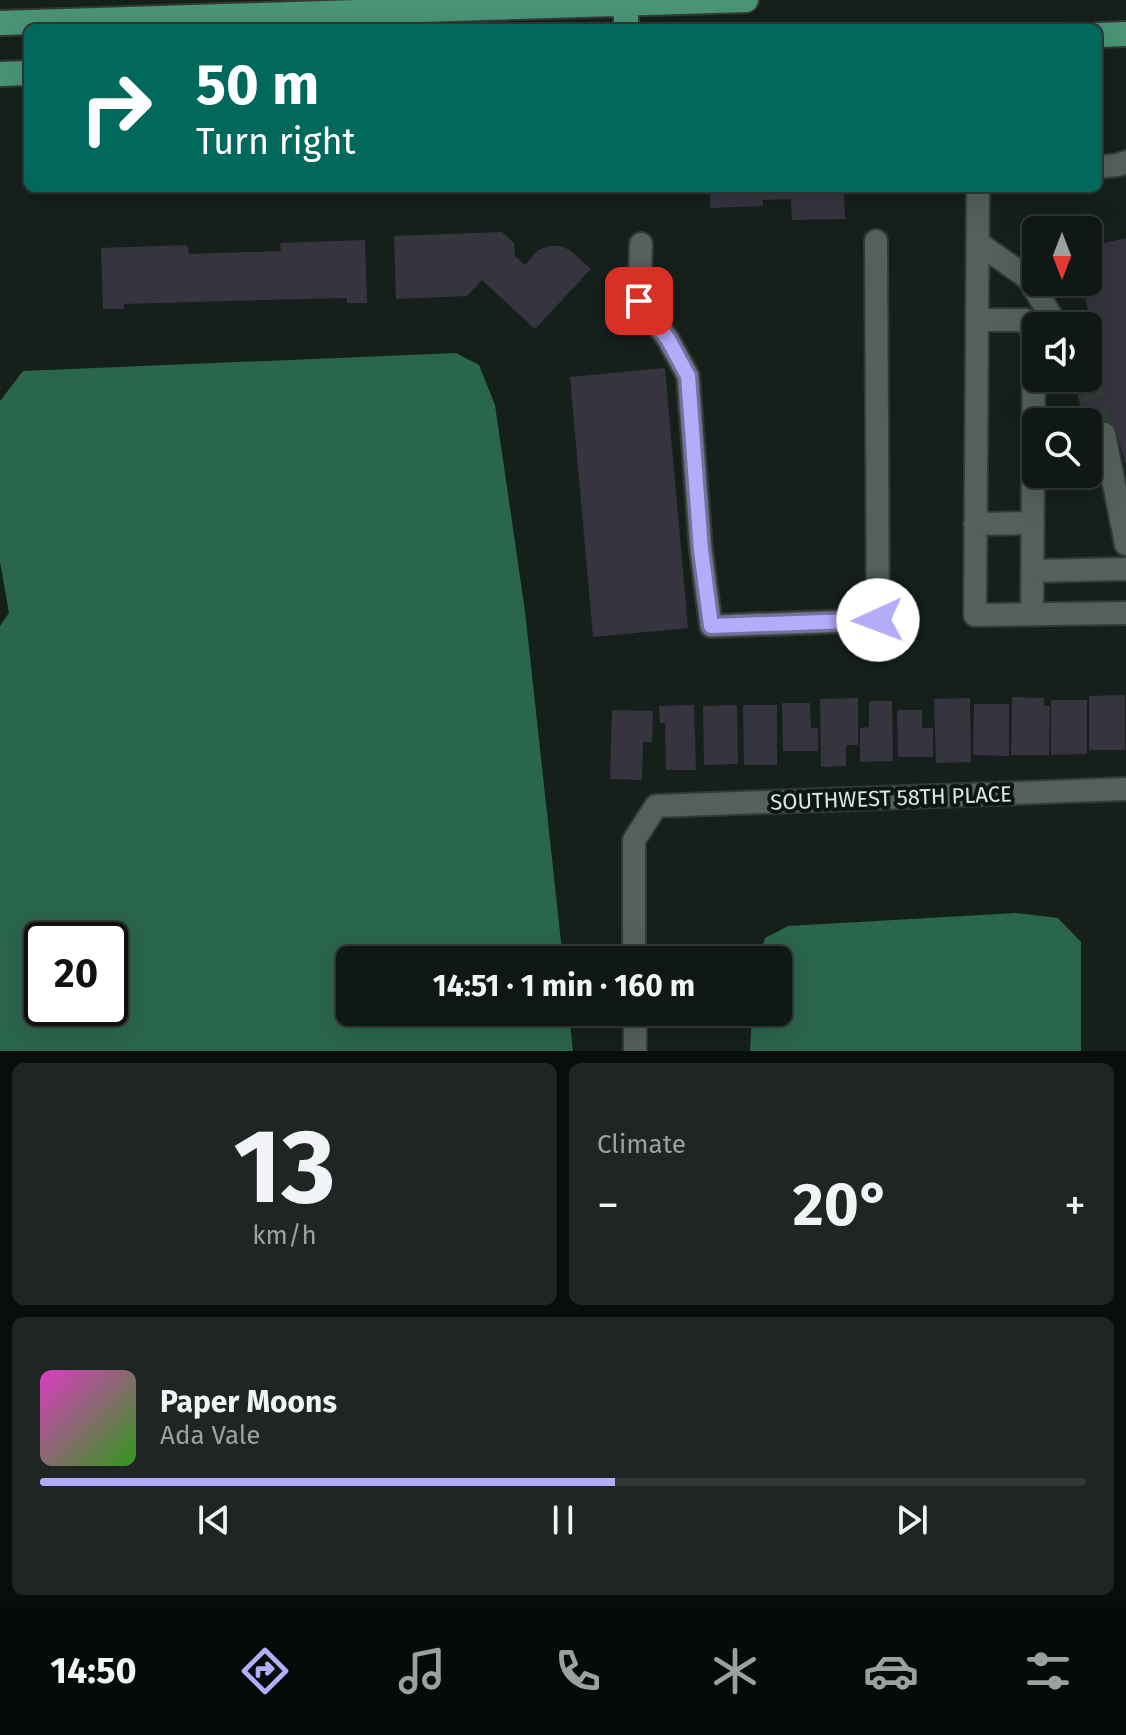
<!DOCTYPE html>
<meta charset="utf-8">
<style>
body{margin:0;font-family:"Fira Sans",sans-serif;background:#1e2522;color:#f1f3f6;height:100vh;display:flex;flex-direction:column;font-size:30px;white-space:nowrap}
*{box-sizing:border-box;margin:0}
p{font-size:26px;color:#9ca0a0}
.icon{flex:none;width:44px;height:44px;fill:none;stroke:currentColor;stroke-width:2;stroke-linecap:round;stroke-linejoin:round}
.map{position:relative;height:1051px;overflow:hidden}
.sheet{display:flex;flex-direction:column;gap:12px;padding:12px;background:#090d0b;flex:1}
.sheet>*{flex:none}
.banner{position:absolute;left:24px;top:24px;width:1078px;height:168px;border-radius:12px;box-shadow:0 8px 32px #0002,0 0 0 2px #303734;background:#00695c;color:#fff;overflow:hidden}
.needle{width:52px;rotate:180deg}
.controls{position:absolute;left:1022px;top:216px;display:grid;gap:16px}
.controls a{display:grid;place-items:center;width:80px;height:80px;border-radius:12px;background:#101814;box-shadow:0 8px 32px #0002,0 0 0 2px #303734;font-size:40px}
.speed{position:absolute;left:24px;top:922px;display:flex;gap:16px;font-size:40px;font-weight:700;text-align:center}
.speed>*{display:grid;place-content:center;width:104px;height:104px;border-radius:50%;background:#101814;box-shadow:0 8px 32px #0002,0 0 0 2px #303734;line-height:1}
.speed .limit{border:4px solid #111;border-radius:12px;background:#fff;color:#111}
.pin{position:absolute;display:grid;place-items:center;width:68px;height:68px;color:#fff;margin:-34px;border-radius:16px;box-shadow:0 4px 12px #0006}
.me{position:absolute;width:88px;margin:-44px;rotate:268deg;stroke-linejoin:round;filter:drop-shadow(0 0 6px #0008)}
.turn{display:flex;align-items:center;gap:28px;height:168px;padding:0 40px;font-size:36px}
.turn .icon{width:104px;height:104px;stroke-width:2.5}
.turn b{display:block;font-size:56px;line-height:68px}
.big{font-size:60px;font-weight:700;line-height:1.1}
.sheet .card{flex:1;display:flex;flex-direction:column;justify-content:center;gap:12px;min-width:0;padding:0 28px;border-radius:12px;background:#1e2522}
.sheet .dial{align-items:center;gap:0}
.dial b{font-size:104px;line-height:1}
.song{display:flex;align-items:center;gap:24px}
.cover{width:96px;height:96px;border-radius:12px;background:linear-gradient(135deg,hsl(310 70% 55%),hsl(110 70% 35%))}
.played{height:8px;border-radius:4px;background:linear-gradient(90deg,#b4acf9 55%,#303734 55%)}
.keys{display:flex;justify-content:space-around;direction:ltr}
.heat{display:flex;justify-content:space-between;align-items:center;font-size:44px;direction:ltr}
.sheet .tiles{flex:1;display:grid;gap:12px;grid-template-columns:1fr 1fr}
.card:last-child{grid-column:span 2}
.trip{position:absolute;left:336px;top:946px;width:456px;height:80px;border-radius:12px;background:#101814;box-shadow:0 8px 32px #0002,0 0 0 2px #303734;font-weight:700;line-height:80px;text-align:center}
.tab-bar{display:flex;height:128px;justify-content:space-around;align-items:center;background:#060a08;color:#9ca0a0}
.tab-bar .icon{width:56px;height:56px}
.tab-bar .active{color:#b4acf9}
.tab-bar b{font-size:36px;color:#f1f3f6}
.map>svg:first-child{display:block}
</style>
<div class="map">
<svg width="1126" height="1051" viewBox="0 0 1126 1051">
<rect width="100%" height="100%" fill="#16201b"/>
<path fill="#2a654d" fill-rule="evenodd" d="M456,353L479,365L495,405L525,611L563,960H350V1012H569L573,1051H0V626L9,613L0,562V401L23,371ZM42,940H110V1008H42Z
M1016,913L1058,918L1081,942V1051H750L752,1012H778V960H759L765,938L788,926Z"/>
<path fill="#35343f" d="M710,188H844L845,219L792,220L791,199L763,200V206L710,208Z
M502,232L514,243L515,256L525,265L538,250L549,246H560L570,250L591,269L535,329L482,280L467,296L396,299L394,236Z
M1126,238V463H1125L1116,430L1089,438L1088,422H1085L1073,378H1088V367L1102,364L1081,282H1088V247Z
M365,240L367,303H347V298L301,299L124,304V309H103L101,248L187,245L189,254L281,251L280,243Z
M665,368L688,628L593,637L570,377Z
M1125,695V750H1089V696Z
M1012,697L1044,698V706H1050L1049,755H1011Z
M858,698V745H846V766L821,767L820,699Z
M970,698L971,762L936,763L934,699Z
M1051,700H1087V754L1051,755Z
M869,701H892L893,761L860,762V728L869,727Z
M782,703H810L811,728H818V751H783Z
M974,704H1009V756L973,755Z
M694,705L696,770H666L665,723H660L659,706Z
M737,705L738,764L704,765L703,706Z
M743,705H777V765H744Z
M612,710L653,711L652,742H643L642,780L610,779Z
M897,710H922V728H933V757H898Z"/>
<g fill="none" stroke-linecap="round" stroke-linejoin="round">
<path stroke="#343d39" stroke-width="22" stroke-dasharray="22 11" stroke-linecap="butt" d="M1087,378L1104,434"/>
<g stroke="#333a36" stroke-width="26">
<path id="minor" d="M1098,167L1118,165L1126,162
M978,188L975,615L1126,613
M978,243L1028,278L1057,326
M641,244L639,301L668,339L688,376L701,550L711,626L878,620L876,241
M977,320H1025L1034,334L1032,614
M1104,434L1126,544
M975,524L1033,523
M1033,571L1126,569
M634,960V840L656,806L1126,789
M635,1012V1051"/>
</g>
<g stroke="#333a36" stroke-width="28">
<path id="major" d="M626,2V28
M0,23L746,0
M1098,35L1126,34
M0,74L28,73"/>
</g>
<use href="#minor" stroke="#54605a" stroke-width="22"/>
<use href="#major" stroke="#4a9477" stroke-width="24"/>
</g>
<g fill="none" stroke-linecap="round" stroke-linejoin="round">
<g stroke="#7570a2" stroke-width="20">
<path id="route" d="M639,301L668,339L688,376L701,550L711,626L878,620"/>
</g>
<use href="#route" stroke="#b4acf9" stroke-width="14"/>
</g>
<g text-anchor="middle" dominant-baseline="central" stroke-width="8" stroke-linejoin="round" paint-order="stroke">
<g font-size="22" fill="#dde4e0" stroke="#0d1712">
<text transform="translate(891 798) rotate(-2)">SOUTHWEST 58TH PLACE</text>
</g>
</g>
</svg>
<div class="controls">
<a><svg class="needle" viewBox="-14 -14 28 28"><path d="M0-13l5 13h-10z" fill="#e53935"/><path d="M0 13l5-13h-10z" fill="#9ca0a0"/></svg></a>
<a><svg class="icon" aria-label="sound" viewBox="0 0 24 24"><path d="M4 9h4l5-4v14l-5-4H4zM17 9q2 3 0 6"/></svg></a>
<a><svg class="icon" aria-label="search" viewBox="0 0 24 24"><circle cx="10" cy="10" r="6"/><path d="M15 15l6 6"/></svg></a>
</div>
<div class="speed"><div class="limit">20</div></div>
<div class="pin" style="left:639px;top:301px;background:#d93025"><svg class="icon" aria-label="arrive" viewBox="0 0 24 24"><path d="M6 21V4h12l-3 4 3 4H6"/></svg></div>
<svg class="me" style="left:878px;top:620px" viewBox="-20 -20 40 40"><circle r="19" fill="#fff"/><path d="M0-13L10 11 0 6-10 11z" fill="#b4acf9"/></svg>
<div class="trip">14:51 · 1 min · 160 m</div>
<div class="banner">
<div class="turn"><svg class="icon" aria-label="right" viewBox="0 0 24 24"><path d="M7 20v-9h11M14 6l5 5-5 5"/></svg><div><b>50 m</b>Turn right</div></div>
</div>
</div>
<section class="sheet">
<div class="tiles">
<div class="card dial"><b>13</b><p>km/h</p></div>
<div class="card"><p>Climate</p>
<div class="heat"><a>−</a><b class="big">20°</b><a>+</a></div>
</div>
<div class="card">
<div class="song"><i class="cover"></i><div><b>Paper Moons</b><p>Ada Vale</p></div></div>
<div class="played"></div>
<div class="keys"><svg class="icon" aria-label="previous" viewBox="0 0 24 24"><path d="M18 5L8 12l10 7zM5 5v14"/></svg><svg class="icon" aria-label="pause" viewBox="0 0 24 24"><path d="M8 5v14M16 5v14"/></svg><svg class="icon" aria-label="next" viewBox="0 0 24 24"><path d="M6 5l10 7-10 7zM19 5v14"/></svg></div>
</div>
</div>
</section>
<nav class="tab-bar">
<b>14:50</b>
<svg class="icon active" aria-label="directions" viewBox="0 0 24 24"><path d="M12 3l9 9-9 9-9-9zM9 14v-3h6M13 9l2 2-2 2"/></svg>
<svg class="icon" aria-label="music" viewBox="0 0 24 24"><path d="M9 18V5l10-2v13"/><circle cx="6" cy="18" r="3"/><circle cx="16" cy="16" r="3"/></svg>
<svg class="icon" aria-label="phone" viewBox="0 0 24 24"><path d="M5 4h4l2 5-3 2q2 4 5 5l2-3 5 2v4C11 20 4 13 5 4z"/></svg>
<svg class="icon" aria-label="climate" viewBox="0 0 24 24"><path d="M12 3v18M4 7l16 10M4 17L20 7"/></svg>
<svg class="icon" aria-label="car" viewBox="0 0 24 24"><path d="M5 17H2v-5l4-1 3-4h7l3 4 3 1v5h-3M9 17h6M6 11h13"/><circle cx="7" cy="17" r="2"/><circle cx="17" cy="17" r="2"/></svg>
<svg class="icon" aria-label="filters" viewBox="0 0 24 24"><path d="M4 7h16M4 17h16"/><circle cx="9" cy="7" r="2"/><circle cx="15" cy="17" r="2"/></svg>
</nav>
